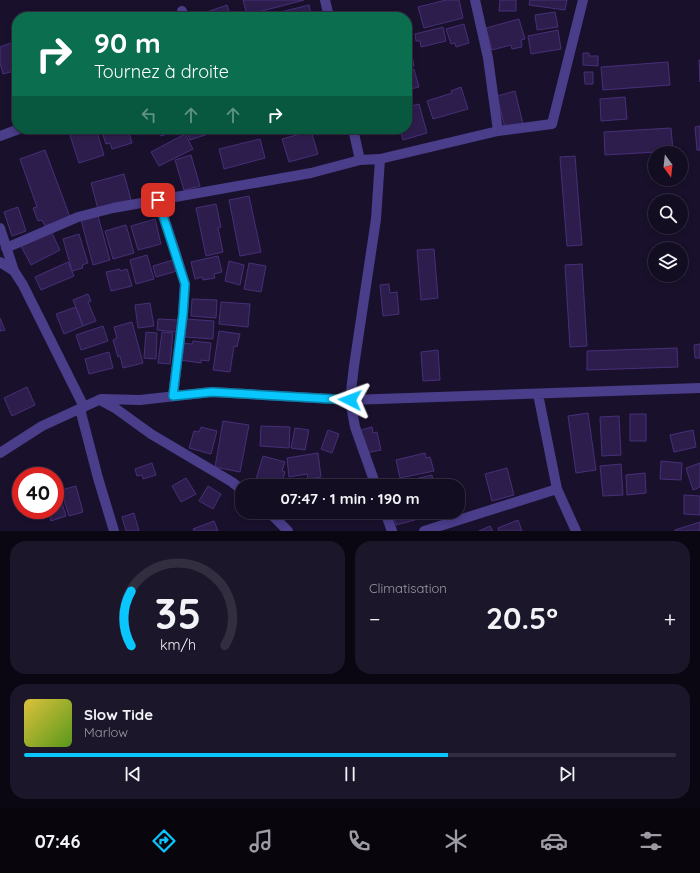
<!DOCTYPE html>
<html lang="fr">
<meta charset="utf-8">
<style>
body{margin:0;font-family:Quicksand,sans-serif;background:#1c162a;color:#f1f3f6;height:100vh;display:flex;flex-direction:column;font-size:15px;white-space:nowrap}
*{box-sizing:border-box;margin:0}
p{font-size:13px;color:#9d9ca5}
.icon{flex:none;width:22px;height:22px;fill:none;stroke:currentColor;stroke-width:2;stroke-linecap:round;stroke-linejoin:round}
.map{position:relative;height:531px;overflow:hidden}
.drawer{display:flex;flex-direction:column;gap:10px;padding:10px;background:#0a0712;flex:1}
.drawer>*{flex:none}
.top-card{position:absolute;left:12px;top:12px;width:400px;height:122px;border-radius:16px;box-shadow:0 2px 6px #0003,0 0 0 1px #322d3f;background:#0b6e4f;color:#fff;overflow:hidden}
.needle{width:26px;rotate:165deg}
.buttons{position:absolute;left:648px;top:146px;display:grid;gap:8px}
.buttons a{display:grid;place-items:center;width:40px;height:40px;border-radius:50%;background:#130d21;box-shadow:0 2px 6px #0003,0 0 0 1px #322d3f;font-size:20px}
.speed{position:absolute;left:12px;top:467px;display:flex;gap:8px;font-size:20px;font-weight:700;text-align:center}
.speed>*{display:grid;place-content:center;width:52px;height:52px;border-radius:50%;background:#130d21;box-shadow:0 2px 6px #0003,0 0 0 1px #322d3f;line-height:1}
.speed .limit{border:6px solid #d22;background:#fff;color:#111}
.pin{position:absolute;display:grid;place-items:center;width:34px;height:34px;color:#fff;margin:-17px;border-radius:8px;box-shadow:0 2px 6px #0006}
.me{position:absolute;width:44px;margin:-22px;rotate:273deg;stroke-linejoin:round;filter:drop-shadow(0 0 3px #0008)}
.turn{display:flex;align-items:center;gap:14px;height:84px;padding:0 16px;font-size:18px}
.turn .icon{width:52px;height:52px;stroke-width:2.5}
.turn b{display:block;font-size:28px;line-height:34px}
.lanes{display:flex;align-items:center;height:38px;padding:0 16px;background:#0003;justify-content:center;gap:20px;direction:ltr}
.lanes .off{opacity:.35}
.big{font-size:30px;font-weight:800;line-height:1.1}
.drawer .widget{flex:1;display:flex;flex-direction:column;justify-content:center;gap:6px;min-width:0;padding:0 14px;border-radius:16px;background:#1c162a}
.drawer .dial{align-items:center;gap:0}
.dial svg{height:104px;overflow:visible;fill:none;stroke:#322d3f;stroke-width:7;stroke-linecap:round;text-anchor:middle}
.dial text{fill:#f1f3f6;stroke:none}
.song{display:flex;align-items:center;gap:12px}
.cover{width:48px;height:48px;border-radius:6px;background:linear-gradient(135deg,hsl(50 70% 55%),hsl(90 70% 35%))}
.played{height:4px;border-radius:2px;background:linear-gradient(90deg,#09c6fe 65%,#322d3f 65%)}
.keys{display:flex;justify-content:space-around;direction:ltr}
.heat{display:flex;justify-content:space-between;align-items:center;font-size:22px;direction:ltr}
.drawer .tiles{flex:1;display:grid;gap:10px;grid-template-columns:1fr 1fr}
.widget:last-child{grid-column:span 2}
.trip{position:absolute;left:235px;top:479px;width:230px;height:40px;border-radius:16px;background:#130d21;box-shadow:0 2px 6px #0003,0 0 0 1px #322d3f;font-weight:800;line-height:40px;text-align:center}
.tab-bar{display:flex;height:64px;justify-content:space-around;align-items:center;background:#08050d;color:#9d9ca5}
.tab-bar .icon{width:28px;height:28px}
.tab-bar .selected{color:#09c6fe}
.tab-bar b{font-size:18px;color:#f1f3f6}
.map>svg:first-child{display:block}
</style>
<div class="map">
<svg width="700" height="531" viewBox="0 0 700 531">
<rect width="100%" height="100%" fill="#19112c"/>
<path fill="#2d1d4d" stroke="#472f78" d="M243,0H304L247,15Z
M446,0H459L463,18L424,28L418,7Z
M500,0H516V11H499Z
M530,0H567L565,10L529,5Z
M227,5L231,17H205L204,13Z
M309,5L312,17H282L281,12Z
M555,12L558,27L537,30L535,15Z
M519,19L525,39L521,40L522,47L512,49L511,45L492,50L486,28Z
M464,24L469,43L456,47L455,43L451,44L446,29Z
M443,27L446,41L421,47L420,41H416L415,34Z
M558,30L561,49L531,54L528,36Z
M408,36L414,66L407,68V37Z
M16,41L17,45V70L3,74L0,63V47Z
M583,53H589V56H598V66L583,65Z
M699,60H700V82Z
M668,62L670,85L603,90L601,67Z
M414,69L419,87L407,90V71Z
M584,72H593V84H585Z
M461,87L468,109L433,119L427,101L452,93L451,91Z
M17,89V101L14,90Z
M515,91L523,124L505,128L497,96Z
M625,97L627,119L601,121L600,99Z
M419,104L427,133L403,140L400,129H407V107Z
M700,126V150H697L695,127Z
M671,128L673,151L605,155L604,132Z
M68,129H96L104,155L79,163Z
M101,129H128L132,143L112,149L110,143L106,144Z
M159,129H183L161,136Z
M186,129H213L214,132L190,140Z
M237,129H251L238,132Z
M366,129H384L368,133Z
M311,131L318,154L289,162L282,139Z
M185,134L193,149L159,166L151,152Z
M260,139L265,158L224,169L219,149Z
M45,150L70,217L45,226L42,220L38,221L33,208L37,207L20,159Z
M191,155L200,186L184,190L175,160Z
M575,156L582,245L567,246L560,157Z
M124,174L131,200L98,209L91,183Z
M249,196L261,252L240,256L229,200Z
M216,204L221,227L218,228L223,252L206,256L196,208Z
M18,207L26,231L12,236L4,212Z
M98,216L110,260L93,265L81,220Z
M155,219L161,244L138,250L131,226Z
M126,225L134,253L113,259L105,231Z
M51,231L60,250L31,265L21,246Z
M79,234L88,263L82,265L83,268L72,271L63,239Z
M434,249L438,298L421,300L417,250Z
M147,255L154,279L136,284L130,260Z
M218,256L222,272L214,274L215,278L203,280L202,277L195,279L191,262Z
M173,260L177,271L156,277L153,266Z
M229,261L244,265L240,285L225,281Z
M68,262L74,276L41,290L35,277Z
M249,263L266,266L261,292L244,289Z
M582,264L587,346L570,347L565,265Z
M120,269V271L127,269L132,286L111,291L106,272Z
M389,284L390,293L397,292L399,314L383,316L380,285Z
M88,294L91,301L88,302L96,321L83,326L73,300Z
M192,299L217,300L216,318L191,316Z
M221,302L250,304L248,327L219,324Z
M150,303L154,326L138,328L135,305Z
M76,307L83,326L64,334L56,314Z
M0,318L5,330L0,331Z
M158,319L178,320L177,332L157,330Z
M186,319L214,321L213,339L185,337Z
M132,322L143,363L123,368L120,356L118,357L113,340L117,338L114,327Z
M103,326L108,341L81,350L76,335Z
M219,331L240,334L237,347L234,346L230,372L213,370Z
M146,332L157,333L156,359L144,358Z
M162,332L173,333L170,364L158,363Z
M193,341L211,343L209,361L201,360V363L180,360L182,343L192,344Z
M700,344V358H695L694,345Z
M677,348L678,367L587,370V351Z
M438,350L440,380L423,381L421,352Z
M109,352L113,368L89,374L85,359Z
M27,387L35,405L12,416L4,398Z
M588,413L596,470L576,473L568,416Z
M630,414H646V441H630Z
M619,416L621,455L602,456L600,417Z
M223,421L249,425L240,472L215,467Z
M261,426L290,427L289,448L260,446Z
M201,427L217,431L211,454L189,448L194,431L199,432Z
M372,427L373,433L377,432L381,450L366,453L361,430Z
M295,428L309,430L305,450L291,448Z
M328,430L339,434L332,453L321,449Z
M693,430L696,447L674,452L670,435Z
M318,453L321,477L308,479L307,474L289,477L287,458Z
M425,453L426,458L430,457L434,471L400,478L396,460Z
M263,456L285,462L282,471L285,472L282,482L279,481L278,486H254Z
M661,461L682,463L681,480L660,479Z
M152,463L156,475L143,479L142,475L137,476L135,469Z
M700,463V487L693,490L686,468Z
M621,464L623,495L603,496L600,466Z
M507,468L514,495L492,501L485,474Z
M645,473L646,493L627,495L626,475Z
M432,475L434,486H408L406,481Z
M186,478L196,494L181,502L172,486Z
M403,480L405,486H384Z
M76,486L83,512L69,516L61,490Z
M208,486L221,494L213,509L199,501Z
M59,493L66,516L51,521L48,510H55V494Z
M684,495L700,496V515L684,514Z
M392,512H412L415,520L396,525Z
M134,513L139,531H126L122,517Z
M518,520L522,531H499L498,528Z
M214,521L218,531H194L193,529Z
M700,522V531H675V530Z
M490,526L493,531H479Z"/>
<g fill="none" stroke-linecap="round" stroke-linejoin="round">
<path stroke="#4a3d8a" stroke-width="10" d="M325,0L329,17
M475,0L488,58L498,131
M182,11L183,17
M353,129L360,160L380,159L498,131L552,124L583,0
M0,136L19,129
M158,200L175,251L185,284L183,314L173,396
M0,228L14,271L23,285L84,407
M6,248L78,217L113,208L311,173L360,160
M0,262L14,271
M538,394L557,489L576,531
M102,401L115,408L151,434L232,482L242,490
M80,409L98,478L114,531
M0,453L42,426L101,399L140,400L212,392L350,400L700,388
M376,486L355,427L350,400L354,366L376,219L380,159
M269,512L288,531
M385,512L392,531
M424,531L557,489"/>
</g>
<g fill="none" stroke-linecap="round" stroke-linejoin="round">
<g stroke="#0681a5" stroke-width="10">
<path id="route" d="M158,200L185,284L183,314L173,396L212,392L350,400"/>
</g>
<use href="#route" stroke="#09c6fe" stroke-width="7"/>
</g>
</svg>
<div class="buttons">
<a><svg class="needle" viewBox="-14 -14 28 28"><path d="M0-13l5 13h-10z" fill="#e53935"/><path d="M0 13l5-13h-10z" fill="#9d9ca5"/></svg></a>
<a><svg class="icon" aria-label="search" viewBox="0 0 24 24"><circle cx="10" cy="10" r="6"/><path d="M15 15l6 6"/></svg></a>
<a><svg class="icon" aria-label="layers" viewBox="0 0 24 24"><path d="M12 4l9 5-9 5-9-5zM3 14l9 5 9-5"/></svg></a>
</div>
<div class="speed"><div class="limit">40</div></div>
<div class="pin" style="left:158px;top:200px;background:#d93025"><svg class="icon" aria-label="arrive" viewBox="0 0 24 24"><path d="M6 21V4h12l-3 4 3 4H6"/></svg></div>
<svg class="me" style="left:350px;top:400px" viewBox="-20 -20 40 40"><path d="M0-17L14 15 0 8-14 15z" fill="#09c6fe" stroke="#fff" stroke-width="4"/></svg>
<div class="trip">07:47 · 1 min · 190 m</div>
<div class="top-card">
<div class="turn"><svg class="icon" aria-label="right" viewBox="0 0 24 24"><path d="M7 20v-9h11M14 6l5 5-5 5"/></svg><div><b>90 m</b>Tournez à droite</div></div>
<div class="lanes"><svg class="icon off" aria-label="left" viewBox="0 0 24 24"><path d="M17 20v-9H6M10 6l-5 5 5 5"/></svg><svg class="icon off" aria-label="ahead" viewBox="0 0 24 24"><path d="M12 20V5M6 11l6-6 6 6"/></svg><svg class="icon off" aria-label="ahead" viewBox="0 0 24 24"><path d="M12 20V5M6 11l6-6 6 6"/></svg><svg class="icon" aria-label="right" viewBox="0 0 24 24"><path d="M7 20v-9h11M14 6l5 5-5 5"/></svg></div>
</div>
</div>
<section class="drawer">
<div class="tiles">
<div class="widget dial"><svg viewBox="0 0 100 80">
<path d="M14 69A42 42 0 1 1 86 69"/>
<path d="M14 69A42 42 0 0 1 14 27" stroke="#09c6fe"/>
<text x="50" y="56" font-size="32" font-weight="700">35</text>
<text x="50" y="72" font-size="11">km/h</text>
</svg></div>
<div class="widget"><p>Climatisation</p>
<div class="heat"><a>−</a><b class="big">20.5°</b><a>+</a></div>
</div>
<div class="widget">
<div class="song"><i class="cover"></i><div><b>Slow Tide</b><p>Marlow</p></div></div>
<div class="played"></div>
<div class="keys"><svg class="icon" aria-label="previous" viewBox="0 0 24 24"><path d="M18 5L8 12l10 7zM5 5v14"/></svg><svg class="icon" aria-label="pause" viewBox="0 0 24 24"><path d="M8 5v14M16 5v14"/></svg><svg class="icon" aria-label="next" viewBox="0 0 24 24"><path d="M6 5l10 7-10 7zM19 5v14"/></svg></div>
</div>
</div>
</section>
<nav class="tab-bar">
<b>07:46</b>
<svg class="icon selected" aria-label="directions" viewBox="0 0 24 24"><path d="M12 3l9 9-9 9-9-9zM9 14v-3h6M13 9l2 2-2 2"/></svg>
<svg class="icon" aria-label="music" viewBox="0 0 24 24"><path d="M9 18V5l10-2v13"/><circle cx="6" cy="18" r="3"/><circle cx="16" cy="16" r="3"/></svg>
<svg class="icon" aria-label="phone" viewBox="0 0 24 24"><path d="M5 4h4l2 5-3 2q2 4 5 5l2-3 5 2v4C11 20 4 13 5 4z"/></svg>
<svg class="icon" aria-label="climate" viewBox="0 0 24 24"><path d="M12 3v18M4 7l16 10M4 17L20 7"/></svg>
<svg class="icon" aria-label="car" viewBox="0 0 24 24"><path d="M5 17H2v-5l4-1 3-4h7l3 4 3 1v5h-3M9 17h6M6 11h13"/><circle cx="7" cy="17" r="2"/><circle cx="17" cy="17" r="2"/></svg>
<svg class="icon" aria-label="filters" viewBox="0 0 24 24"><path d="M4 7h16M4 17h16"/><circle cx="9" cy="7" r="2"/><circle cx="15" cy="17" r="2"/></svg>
</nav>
